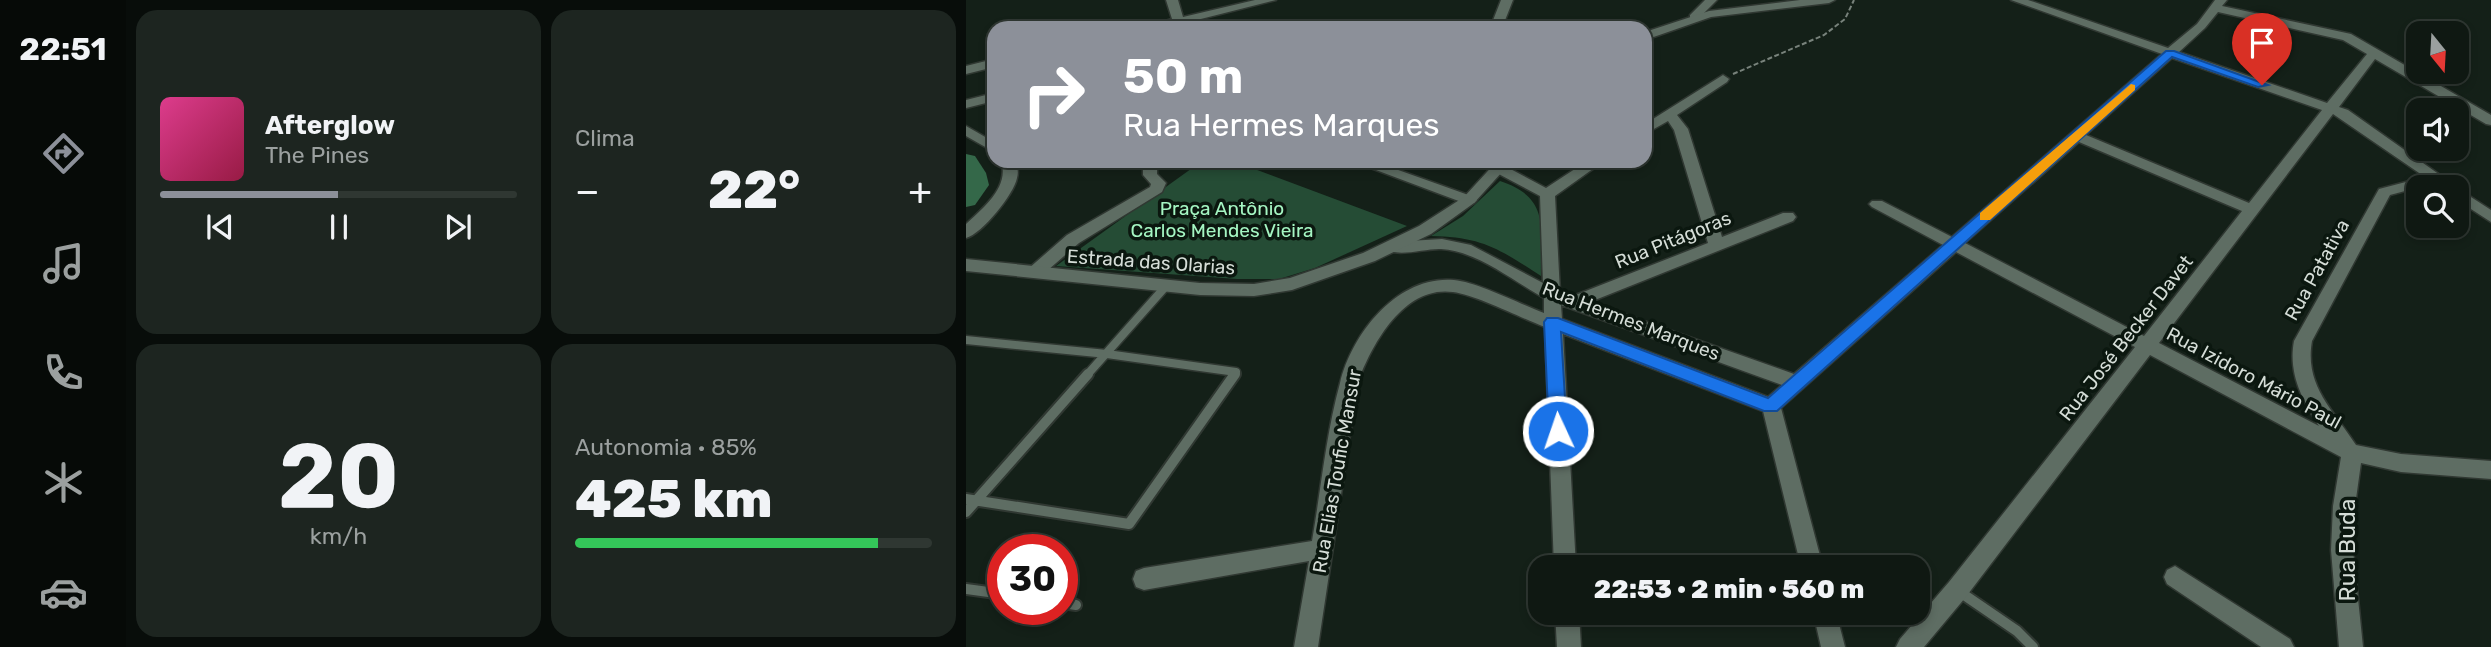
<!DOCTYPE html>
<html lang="pt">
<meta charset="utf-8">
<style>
body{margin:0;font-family:Rubik,sans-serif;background:#1d2520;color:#f1f3f6;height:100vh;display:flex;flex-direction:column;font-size:26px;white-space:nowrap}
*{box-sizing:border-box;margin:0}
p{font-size:23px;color:#9ba09f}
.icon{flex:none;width:38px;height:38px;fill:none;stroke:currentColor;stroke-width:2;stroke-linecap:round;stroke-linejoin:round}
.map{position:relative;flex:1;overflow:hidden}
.panel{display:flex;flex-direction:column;gap:10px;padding:10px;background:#080d0a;width:840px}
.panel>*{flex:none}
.guide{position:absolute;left:21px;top:21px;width:665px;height:147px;border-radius:21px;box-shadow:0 4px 10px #0003,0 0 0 2px #2f3732;background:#8c9099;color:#fff;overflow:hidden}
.needle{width:46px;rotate:162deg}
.controls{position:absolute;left:1440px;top:21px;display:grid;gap:14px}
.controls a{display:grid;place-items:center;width:63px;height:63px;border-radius:14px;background:#0f1812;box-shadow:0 4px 10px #0003,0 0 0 2px #2f3732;font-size:35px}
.speed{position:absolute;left:21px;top:534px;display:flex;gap:14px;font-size:35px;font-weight:700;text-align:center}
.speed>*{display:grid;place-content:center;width:91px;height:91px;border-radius:50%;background:#0f1812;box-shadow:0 4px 10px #0003,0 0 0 2px #2f3732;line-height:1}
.speed .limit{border:10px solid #d22;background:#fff;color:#111}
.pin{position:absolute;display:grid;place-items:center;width:60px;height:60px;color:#fff;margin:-72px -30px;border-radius:50% 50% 50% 0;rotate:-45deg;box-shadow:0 0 7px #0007}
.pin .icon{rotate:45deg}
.me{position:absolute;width:77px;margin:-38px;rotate:357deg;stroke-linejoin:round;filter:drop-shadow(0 0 5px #0008)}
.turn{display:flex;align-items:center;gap:24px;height:147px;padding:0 21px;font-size:32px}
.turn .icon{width:91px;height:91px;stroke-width:2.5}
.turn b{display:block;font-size:49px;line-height:60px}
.big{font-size:52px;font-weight:800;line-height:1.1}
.panel .card{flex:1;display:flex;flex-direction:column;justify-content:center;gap:10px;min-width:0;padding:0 24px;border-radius:21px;background:#1d2520}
.panel .dial{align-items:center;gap:0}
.dial b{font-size:91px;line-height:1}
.song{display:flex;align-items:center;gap:21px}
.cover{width:84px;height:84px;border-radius:10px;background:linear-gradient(135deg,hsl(330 70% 55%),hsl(340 70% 35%))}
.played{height:7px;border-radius:4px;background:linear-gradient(90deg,#8c9099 50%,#2f3732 50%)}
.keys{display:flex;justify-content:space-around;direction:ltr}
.heat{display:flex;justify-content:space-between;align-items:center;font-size:38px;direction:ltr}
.charge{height:10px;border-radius:5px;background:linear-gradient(90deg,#34c759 85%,#2f3732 0)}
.panel .tiles{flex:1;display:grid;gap:10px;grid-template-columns:repeat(2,1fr)}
.trip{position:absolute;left:562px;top:555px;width:402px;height:70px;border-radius:21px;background:#0f1812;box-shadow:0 4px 10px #0003,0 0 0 2px #2f3732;font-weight:800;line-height:70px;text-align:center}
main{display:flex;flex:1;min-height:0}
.tabs{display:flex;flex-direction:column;width:126px;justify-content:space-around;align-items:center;background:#060a07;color:#9ba09f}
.tabs .icon{width:49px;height:49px}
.tabs .active{color:#8c9099}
.tabs b{font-size:32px;color:#f1f3f6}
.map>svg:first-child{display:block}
</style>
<main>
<nav class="tabs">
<b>22:51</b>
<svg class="icon active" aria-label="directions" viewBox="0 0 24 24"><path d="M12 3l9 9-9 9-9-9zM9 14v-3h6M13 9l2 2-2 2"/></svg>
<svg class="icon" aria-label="music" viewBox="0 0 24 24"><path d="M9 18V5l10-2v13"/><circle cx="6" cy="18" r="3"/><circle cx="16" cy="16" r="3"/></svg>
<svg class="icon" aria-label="phone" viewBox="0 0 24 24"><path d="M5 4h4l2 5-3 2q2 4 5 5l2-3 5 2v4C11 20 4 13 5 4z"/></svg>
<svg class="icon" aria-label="climate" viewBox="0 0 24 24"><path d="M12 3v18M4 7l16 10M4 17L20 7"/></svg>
<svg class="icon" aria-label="car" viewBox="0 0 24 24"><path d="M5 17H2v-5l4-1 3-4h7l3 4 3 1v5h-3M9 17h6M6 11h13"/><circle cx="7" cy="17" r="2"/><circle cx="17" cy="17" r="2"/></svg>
</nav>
<section class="panel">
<div class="tiles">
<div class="card">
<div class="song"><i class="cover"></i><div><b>Afterglow</b><p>The Pines</p></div></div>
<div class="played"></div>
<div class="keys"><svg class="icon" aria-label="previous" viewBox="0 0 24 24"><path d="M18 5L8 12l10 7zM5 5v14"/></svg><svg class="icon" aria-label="pause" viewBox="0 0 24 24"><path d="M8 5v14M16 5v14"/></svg><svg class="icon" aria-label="next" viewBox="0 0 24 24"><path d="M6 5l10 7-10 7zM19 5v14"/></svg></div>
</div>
<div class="card"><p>Clima</p>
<div class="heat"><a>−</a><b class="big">22°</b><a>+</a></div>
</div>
<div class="card dial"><b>20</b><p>km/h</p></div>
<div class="card"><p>Autonomia · 85%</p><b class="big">425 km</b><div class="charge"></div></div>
</div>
</section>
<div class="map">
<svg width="1525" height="647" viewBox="0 0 1525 647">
<rect width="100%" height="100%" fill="#142018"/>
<path fill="#254c35" d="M236,161H267L441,226L349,268L313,279H271L90,266Z
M534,181C586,198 574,230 575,276C533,249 517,237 465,236L497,216Z"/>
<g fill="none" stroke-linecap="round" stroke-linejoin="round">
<path fill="#346849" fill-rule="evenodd" d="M0,154L9,156L20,173L23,185L9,205L0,207Z"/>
<g stroke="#303832" stroke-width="11">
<path id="lane-far1" d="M0,340L141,354L270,372L268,375
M121,375L200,286"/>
</g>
<g stroke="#303832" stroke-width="14">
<path id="lane" d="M0,499L163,524L269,374
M0,512L122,374
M0,589L37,594
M991,590L1051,631L1067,647
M96,603L110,605"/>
</g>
<g stroke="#303832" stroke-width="3">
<path id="street" d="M200,0H212L217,17L289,0H310L219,23L221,28H209L208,25L176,28L206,19Z
M535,0H547L536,28H524Z
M739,0H751L732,19H724V15Z
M1045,0H1062L1202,48L1231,24L1249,0H1261L1256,6L1385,34L1525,115V125L1520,124L1409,59L1373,107L1382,110L1491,187H1474L1469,183L1424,195L1346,341C1338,386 1368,411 1390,445L1435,454L1525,461V479L1435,472L1395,463L1389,506L1387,550L1397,647H1373L1365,550L1367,506L1375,457L1184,355L999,598L958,647H930L934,639L983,582L1169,347L990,252L815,408L857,567H835L797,411L597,334L610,567H588L579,327C555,318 510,295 487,292C438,285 406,344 392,382L352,647H328L343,561L178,590L170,587L167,579L170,571L178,568L346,541C355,489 360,434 374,383C386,333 432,275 488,280C511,282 554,304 578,313V298C547,281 511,251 475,249C460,248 428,259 418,247L426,242L476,239L505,245L577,283L574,196L527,171L525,168L527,165H537L580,188L621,161H638L589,196L594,292L607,296L742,243L708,130L702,121L679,134V124L757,75L763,79L761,82L711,115L722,129L756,237L817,213H827L830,217L827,221L624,302L828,374L977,245L906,207L903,204L906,201H916L986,237L1196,54ZM1252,12L1377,40L1401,54L1361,103L1213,52L1239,28ZM1206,58L1356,110L1283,203L1120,135ZM1367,114L1459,177L1413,189L1328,341C1322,373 1336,400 1353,426L1193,343ZM1113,142L1276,211L1178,336L999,243ZM595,305L816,385L802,397L596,319Z
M28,59V67L0,74V66Z
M28,93V101L0,108V100Z
M0,126L28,142V152L0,136Z
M35,161H49C51,167 53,171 51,178C48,194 16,234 0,238V224C17,208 44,187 35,161Z
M177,161H191V174L200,183L196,192L113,243L74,277H62L60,273L62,269L101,235L184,187L185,184L177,175Z
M386,161H407L508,197L511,200L508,203H498Z
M1491,188L1525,210V222L1491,200Z
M1209,566L1324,639L1328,647H1295L1201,584L1198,577L1201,570Z
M589,612H613L615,647H591Z
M847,612H870L879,647H855Z"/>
</g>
<g stroke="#303832" stroke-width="3">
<path id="secondary" d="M834,0H869L863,3L745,17L679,40V32L743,11Z
M531,161H546L508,203L465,234L409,261L326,290L288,296L234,295L0,271V259L234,283L288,284L324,278L397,253L453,226L498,197Z"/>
</g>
<path stroke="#78827b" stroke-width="2" stroke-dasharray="5 2.5" stroke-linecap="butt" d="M767,74L858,35L879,19L888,0"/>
<use href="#lane-far1" stroke="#5e6d63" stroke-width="8"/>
<use href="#lane" stroke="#5e6d63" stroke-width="10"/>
<use href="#street" fill="#5e6d63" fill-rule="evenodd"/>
<use href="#secondary" fill="#5e6d63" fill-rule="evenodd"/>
</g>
<path fill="#1a73e8" stroke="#114b97" stroke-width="2" d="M1200,51H1208L1302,85L1292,87L1206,57L811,411H798L595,332L601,431L598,436L592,438L586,436L583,431L578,322L581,318H592L802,398Z"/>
<path fill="#f59e0b" d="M1165,84L1169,85V90L1024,220H1014V213Z"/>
<g text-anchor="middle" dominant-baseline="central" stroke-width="7" stroke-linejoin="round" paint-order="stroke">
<g font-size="19" fill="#a5f6c3" stroke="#0b170f">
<text x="256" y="208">Praça Antônio<tspan x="256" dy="22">Carlos Mendes Vieira</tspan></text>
</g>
<g font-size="19" fill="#d5ddd7" stroke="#0b170f">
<text transform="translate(707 240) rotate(-22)">Rua Pitágoras</text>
<text transform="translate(185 262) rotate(4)">Estrada das Olarias</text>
<text transform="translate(1351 270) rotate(-61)">Rua Patativa</text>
<text transform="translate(665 321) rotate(21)">Rua Hermes Marques</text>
<text transform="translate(1160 338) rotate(-52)">Rua José Becker Davet</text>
<text transform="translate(1288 378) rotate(28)">Rua Izidoro Mário Paul</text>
<text transform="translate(371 471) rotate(-80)">Rua Elias Toufic Mansur</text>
</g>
<g font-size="23" fill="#d5ddd7" stroke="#0b170f">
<text transform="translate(1381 550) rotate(-90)">Rua Buda</text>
</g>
</g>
</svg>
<div class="controls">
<a><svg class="needle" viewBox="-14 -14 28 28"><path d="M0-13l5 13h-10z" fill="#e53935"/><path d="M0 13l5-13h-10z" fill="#9ba09f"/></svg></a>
<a><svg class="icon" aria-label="sound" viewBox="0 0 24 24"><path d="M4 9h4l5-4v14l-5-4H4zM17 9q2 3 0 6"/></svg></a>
<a><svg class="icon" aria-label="search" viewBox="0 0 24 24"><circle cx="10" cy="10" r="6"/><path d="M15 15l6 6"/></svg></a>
</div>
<div class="speed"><div class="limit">30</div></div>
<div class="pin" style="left:1296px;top:85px;background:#d93025"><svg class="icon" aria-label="arrive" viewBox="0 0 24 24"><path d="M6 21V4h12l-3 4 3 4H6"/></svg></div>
<svg class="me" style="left:592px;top:431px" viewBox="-20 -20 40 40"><circle r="17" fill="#1a73e8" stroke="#fff" stroke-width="3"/><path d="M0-11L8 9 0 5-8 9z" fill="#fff"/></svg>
<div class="trip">22:53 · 2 min · 560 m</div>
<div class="guide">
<div class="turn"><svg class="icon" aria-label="right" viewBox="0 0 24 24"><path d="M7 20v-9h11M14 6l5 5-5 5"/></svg><div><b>50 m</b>Rua Hermes Marques</div></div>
</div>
</div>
</main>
